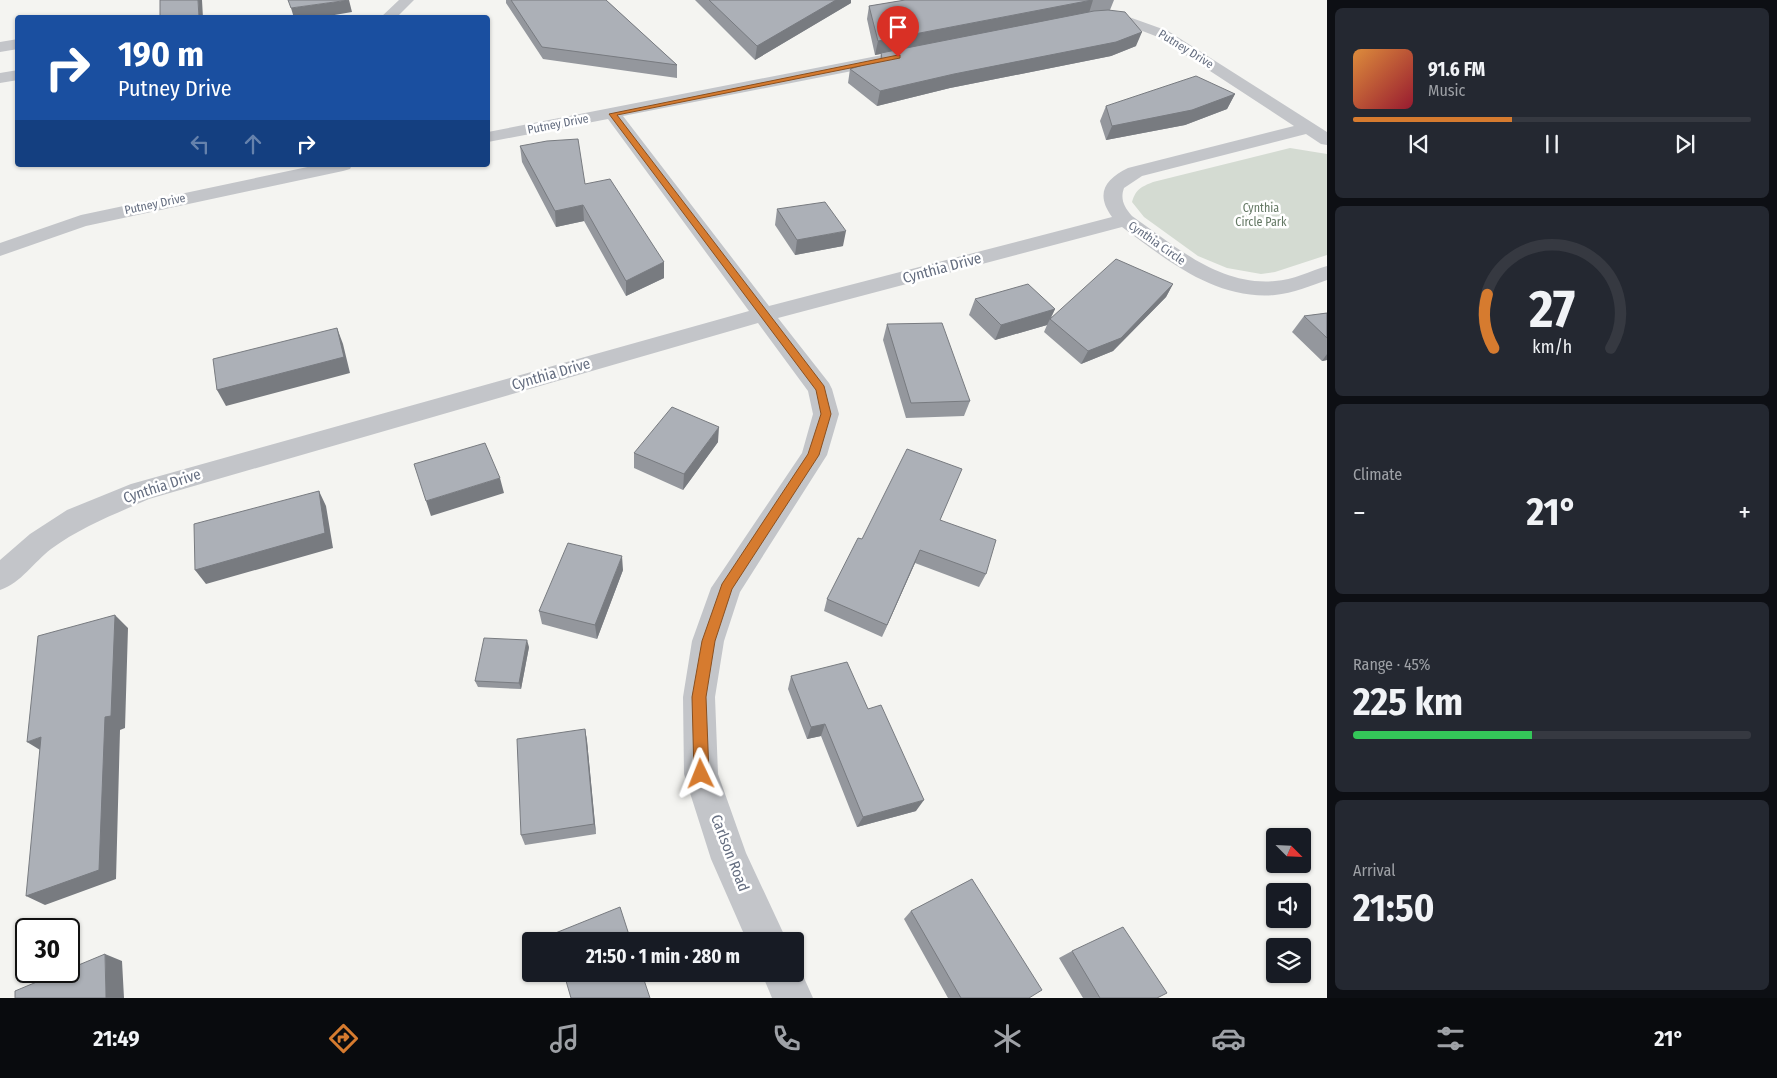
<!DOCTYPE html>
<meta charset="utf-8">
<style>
body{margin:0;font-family:"Fira Sans Condensed",sans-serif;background:#242831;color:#f1f3f6;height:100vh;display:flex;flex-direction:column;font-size:19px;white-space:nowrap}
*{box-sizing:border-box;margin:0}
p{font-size:16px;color:#9ea1a6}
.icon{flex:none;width:28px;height:28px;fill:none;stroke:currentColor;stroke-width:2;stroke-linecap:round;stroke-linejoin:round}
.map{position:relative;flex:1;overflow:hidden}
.side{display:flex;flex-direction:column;gap:8px;padding:8px;background:#0d0f14;width:450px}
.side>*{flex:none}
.hud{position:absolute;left:15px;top:15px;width:475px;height:152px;border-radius:5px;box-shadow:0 1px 4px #0004;background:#1a4fa0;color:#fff;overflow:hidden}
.needle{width:32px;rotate:114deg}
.fabs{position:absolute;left:1266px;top:828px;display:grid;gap:10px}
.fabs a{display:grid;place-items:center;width:45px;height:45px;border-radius:5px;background:#171b24;box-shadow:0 1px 4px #0004;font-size:25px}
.speed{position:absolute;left:15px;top:918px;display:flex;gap:10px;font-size:25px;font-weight:700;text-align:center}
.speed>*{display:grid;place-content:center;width:65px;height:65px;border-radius:50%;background:#171b24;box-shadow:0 1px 4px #0004;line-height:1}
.speed .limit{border:2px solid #111;border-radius:8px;background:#fff;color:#111}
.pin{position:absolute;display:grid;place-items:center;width:42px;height:42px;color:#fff;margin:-51px -21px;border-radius:50% 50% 50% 0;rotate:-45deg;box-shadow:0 0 5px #0007}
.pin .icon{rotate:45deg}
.me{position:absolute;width:55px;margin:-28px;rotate:358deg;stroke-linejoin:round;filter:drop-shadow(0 0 4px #0008)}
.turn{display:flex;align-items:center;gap:18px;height:105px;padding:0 20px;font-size:22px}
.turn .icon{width:65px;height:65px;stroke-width:2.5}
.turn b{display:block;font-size:35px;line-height:42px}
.lanes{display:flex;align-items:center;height:48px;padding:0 20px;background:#0003;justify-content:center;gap:25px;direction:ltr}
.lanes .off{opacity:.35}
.big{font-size:38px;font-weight:700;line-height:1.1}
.side .widget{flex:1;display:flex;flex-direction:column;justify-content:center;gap:8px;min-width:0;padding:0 18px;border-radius:8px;background:#242831}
.side .dial{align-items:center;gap:0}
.dial svg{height:130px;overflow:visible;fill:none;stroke:#363941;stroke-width:7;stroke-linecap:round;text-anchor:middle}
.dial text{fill:#f1f3f6;stroke:none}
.song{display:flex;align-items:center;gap:15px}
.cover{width:60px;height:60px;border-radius:8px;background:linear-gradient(135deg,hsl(30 70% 55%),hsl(350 70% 35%))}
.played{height:5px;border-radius:2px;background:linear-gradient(90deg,#d67b2f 40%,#363941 40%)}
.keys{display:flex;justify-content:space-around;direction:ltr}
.heat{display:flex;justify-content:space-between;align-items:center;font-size:28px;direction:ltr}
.charge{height:8px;border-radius:4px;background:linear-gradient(90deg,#34c759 45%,#363941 0)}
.trip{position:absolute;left:522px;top:932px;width:282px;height:50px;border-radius:5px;background:#171b24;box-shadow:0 1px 4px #0004;font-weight:700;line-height:50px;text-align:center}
.tab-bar{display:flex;height:80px;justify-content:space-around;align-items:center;background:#090b0e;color:#9ea1a6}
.tab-bar .icon{width:35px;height:35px}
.tab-bar .current{color:#d67b2f}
.tab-bar b{font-size:22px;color:#f1f3f6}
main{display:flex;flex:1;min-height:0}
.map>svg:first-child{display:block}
</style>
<main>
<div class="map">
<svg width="1327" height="998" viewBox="0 0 1327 998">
<rect width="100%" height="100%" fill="#f4f4f1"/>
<path fill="#d4dbd2" d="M1290,148L1327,154V255L1275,272L1261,274L1227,268L1198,256L1144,217L1132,202C1136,189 1141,187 1153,182Z"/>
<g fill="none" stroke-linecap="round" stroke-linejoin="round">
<path fill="#c3c5c9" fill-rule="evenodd" d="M399,0H414L396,18H380Z
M1097,14L1129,17L1168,31L1327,132V145L1321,144L1306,134L1142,176L1124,188C1120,199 1124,207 1132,216C1175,246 1219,286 1275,281C1293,280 1310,271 1327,266V280C1311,286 1293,293 1275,295C1215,300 1167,260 1122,227L778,318L829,383L832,389L839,414L827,455L740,592L724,641L715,697L718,774L746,853L787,941H747L711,859L684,774L683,697L692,641L711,588L802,453L813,414L808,391L758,323L149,499C115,514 81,527 51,549C34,562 21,583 0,590V560L30,534L67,510L131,484L749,311L608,119L488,142V132L913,49L919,51L921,54L919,57L913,59L623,116L769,306L1112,217C1095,194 1105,179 1128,168L1294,126L1158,37L1127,25L1092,21L1090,18L1092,15Z
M18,39V49L0,52V42Z
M18,70V80L0,83V73Z
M317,165H352L350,169L343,171L86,226L0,256V243L81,215Z
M796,960L813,998H772L762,974H796Z"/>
</g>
<path fill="#94979d" d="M506,0H606L677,65V78L543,59L506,3Z
M695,0H851V3L755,60Z
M905,0H1114L1110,10L1136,46L1111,56L950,88L877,106L848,83L850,69L880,60L881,54L875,55L867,19L869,6Z
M1235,94L1227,109L1185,125L1106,140L1100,121L1106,106Z
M520,146L585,184L664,262V278L626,296L584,221L556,227L522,162Z
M777,209L843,246L795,255L775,225Z
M1173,284L1166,297L1113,351L1081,364L1044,332L1047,325L995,340L969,315L975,299L1055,309L1051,318Z
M1327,313V360L1322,361L1292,332L1304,316Z
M887,324L970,401L964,416L906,418L883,340Z
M718,442L683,490L634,468V453Z
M940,520L986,574L979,587L915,563L882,637L824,611L827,599L862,539Z
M623,570L597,639L542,624L539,611Z
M529,647L521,689L478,687L475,681Z
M791,676L868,709L916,811L857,827L821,736L807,739L788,689Z
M585,729L587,741L596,834L525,845L521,835Z
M911,911L1029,998H948L904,919Z
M1072,951L1157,998H1083L1059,958Z"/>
<path fill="#787b80" d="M198,0H202L203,18H199Z
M349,0L352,12L317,18H294L291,8Z
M836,0H851V3L755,60L757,46Z
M1093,0L1089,13L875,55L878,41Z
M1142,32L1136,46L1111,56L950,88L877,106L880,91L954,74Z
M1235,94L1227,109L1185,125L1106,140L1112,126Z
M583,205L584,221L556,227L555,211Z
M846,231L843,246L795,255L797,240Z
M664,262V278L626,296V281Z
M1173,284L1166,297L1113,351L1081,364L1088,351Z
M1055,309L1047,325L995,340L1001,325Z
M337,328L343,344L350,373L226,406L217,390Z
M1327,354V360L1322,361Z
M719,427L718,442L683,490L684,474Z
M500,478L504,493L431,516L426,501Z
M319,491L326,506L333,548L206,584L195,570Z
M920,550L915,563L882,637L887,625Z
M622,556L623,570L597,639L595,625Z
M115,615L128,628L125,728L120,730L116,879L45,905L26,896L105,717Z
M527,640L529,647L521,689L519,683Z
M825,724L821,736L807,739L811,727Z
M585,729L587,741L596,834L594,824Z
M41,737L45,753L27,742Z
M924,800L916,811L857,827L863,817Z
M105,954L122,961L124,998H106Z"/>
<path fill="#acb0b7" stroke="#787b80" d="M160,0H198L199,18H160Z
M288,0H349L291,8Z
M511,0H606L677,65L542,47Z
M709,0H836L757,46Z
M905,0H1092L878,41L869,6Z
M1108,10L1125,12L1142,32L1116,42L954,74L880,91L850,69L882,59L881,53L1094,11Z
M1196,76L1235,94L1192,110L1112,126L1106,106Z
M578,139L585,184L610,179L664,262L626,281L583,205L555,211L520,146L547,141Z
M825,202L846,231L797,240L777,209Z
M1116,259L1173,284L1121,338L1088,351L1050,319Z
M1028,284L1055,309L1001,325L975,299Z
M1327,313V338L1304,316Z
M942,323L970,401L911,403L887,324Z
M337,328L344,357L217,390L213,359Z
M672,407L719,427L684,474L634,453Z
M485,443L500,478L426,501L414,464Z
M907,449L962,469L940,520L996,540L986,574L920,550L887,625L827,599L858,538L862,539Z
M319,491L325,533L195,570L194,524Z
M568,543L622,556L595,625L539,611Z
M115,615L111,716L105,717L99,870L26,896L41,737L27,742L38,636Z
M484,638L527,640L519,683L475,681Z
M847,662L868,709L881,705L924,800L863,817L825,724L811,727L791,676Z
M585,729L594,824L521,835L517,739Z
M972,879L1042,990L1029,998H961L911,911Z
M620,907L631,941H555L553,934Z
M1123,927L1167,993L1157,998H1100L1072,951Z
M105,954L106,998H15V991L63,971H69V969Z
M564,974H642L650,998H571Z"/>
<path fill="#d67b2f" stroke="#8b501f" d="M898,55H900V58L617,115L824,386L831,414L819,455L732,589L715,641L706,697L709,774L706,779L701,781L696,779L694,774L692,697L702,641L722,584L808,454L821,414L816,390L609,114Z"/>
<g text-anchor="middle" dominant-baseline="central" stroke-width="5" stroke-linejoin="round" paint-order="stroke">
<g font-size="12" fill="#656e80" stroke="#fff">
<text transform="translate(1186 49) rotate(32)">Putney Drive</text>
<text transform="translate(558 124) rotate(-11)">Putney Drive</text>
<text transform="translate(155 204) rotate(-12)">Putney Drive</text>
<text transform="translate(1157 243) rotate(35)">Cynthia Circle</text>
</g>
<g font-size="12" fill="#647864" stroke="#fff">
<text x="1261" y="208">Cynthia<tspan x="1261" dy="14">Circle Park</tspan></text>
</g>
<g font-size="15" fill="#656e80" stroke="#fff">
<text transform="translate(942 268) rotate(-15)">Cynthia Drive</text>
<text transform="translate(551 374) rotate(-16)">Cynthia Drive</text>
<text transform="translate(162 486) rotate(-18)">Cynthia Drive</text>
<text transform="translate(730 853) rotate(69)">Carlson Road</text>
</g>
</g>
</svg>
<div class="fabs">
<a><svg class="needle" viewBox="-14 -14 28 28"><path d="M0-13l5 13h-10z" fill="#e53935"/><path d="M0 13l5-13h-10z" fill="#9ea1a6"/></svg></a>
<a><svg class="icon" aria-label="sound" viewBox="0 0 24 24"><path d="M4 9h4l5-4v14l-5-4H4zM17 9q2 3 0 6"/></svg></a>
<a><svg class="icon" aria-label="layers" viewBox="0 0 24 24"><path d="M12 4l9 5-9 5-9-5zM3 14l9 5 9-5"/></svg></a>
</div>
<div class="speed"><div class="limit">30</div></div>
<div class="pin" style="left:898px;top:57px;background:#d93025"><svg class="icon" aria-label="arrive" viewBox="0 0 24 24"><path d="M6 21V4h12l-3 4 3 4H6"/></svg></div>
<svg class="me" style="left:701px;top:774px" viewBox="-20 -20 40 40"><path d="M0-17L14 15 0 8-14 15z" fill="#d67b2f" stroke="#fff" stroke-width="4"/></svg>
<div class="trip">21:50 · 1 min · 280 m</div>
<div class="hud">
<div class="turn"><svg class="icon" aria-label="right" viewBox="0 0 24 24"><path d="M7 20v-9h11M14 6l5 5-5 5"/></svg><div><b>190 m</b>Putney Drive</div></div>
<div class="lanes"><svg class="icon off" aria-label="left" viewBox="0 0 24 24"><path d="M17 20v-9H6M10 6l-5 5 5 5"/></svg><svg class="icon off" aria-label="ahead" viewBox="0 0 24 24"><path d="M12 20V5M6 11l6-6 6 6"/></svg><svg class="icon" aria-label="right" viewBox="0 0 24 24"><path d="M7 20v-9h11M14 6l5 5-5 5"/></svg></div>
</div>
</div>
<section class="side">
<div class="widget">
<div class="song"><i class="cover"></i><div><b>91.6 FM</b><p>Music</p></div></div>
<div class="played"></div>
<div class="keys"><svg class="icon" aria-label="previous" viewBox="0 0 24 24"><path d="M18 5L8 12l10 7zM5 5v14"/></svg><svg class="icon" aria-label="pause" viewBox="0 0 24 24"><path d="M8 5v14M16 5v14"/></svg><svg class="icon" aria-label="next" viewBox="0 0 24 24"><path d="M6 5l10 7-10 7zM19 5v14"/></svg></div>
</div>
<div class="widget dial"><svg viewBox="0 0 100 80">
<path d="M14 69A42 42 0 1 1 86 69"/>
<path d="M14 69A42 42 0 0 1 10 36" stroke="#d67b2f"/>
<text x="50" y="56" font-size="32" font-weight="700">27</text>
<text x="50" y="72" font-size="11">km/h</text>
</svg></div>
<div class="widget"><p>Climate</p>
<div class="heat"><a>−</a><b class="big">21°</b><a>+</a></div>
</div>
<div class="widget"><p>Range · 45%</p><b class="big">225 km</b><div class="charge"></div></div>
<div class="widget"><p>Arrival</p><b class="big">21:50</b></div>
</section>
</main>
<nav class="tab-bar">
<b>21:49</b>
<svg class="icon current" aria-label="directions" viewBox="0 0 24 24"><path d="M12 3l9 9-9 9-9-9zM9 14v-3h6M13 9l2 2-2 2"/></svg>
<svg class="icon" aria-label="music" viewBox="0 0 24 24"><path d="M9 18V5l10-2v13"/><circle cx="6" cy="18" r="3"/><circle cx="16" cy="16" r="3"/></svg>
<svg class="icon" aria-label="phone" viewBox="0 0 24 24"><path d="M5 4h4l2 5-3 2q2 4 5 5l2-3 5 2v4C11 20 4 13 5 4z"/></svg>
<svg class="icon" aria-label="climate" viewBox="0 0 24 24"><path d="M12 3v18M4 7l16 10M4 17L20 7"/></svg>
<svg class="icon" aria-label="car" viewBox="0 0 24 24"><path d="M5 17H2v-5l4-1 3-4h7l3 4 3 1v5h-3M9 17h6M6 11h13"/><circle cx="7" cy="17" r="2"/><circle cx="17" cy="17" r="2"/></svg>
<svg class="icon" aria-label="filters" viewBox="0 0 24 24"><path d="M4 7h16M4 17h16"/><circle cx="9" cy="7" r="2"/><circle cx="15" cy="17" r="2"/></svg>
<b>21°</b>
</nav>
